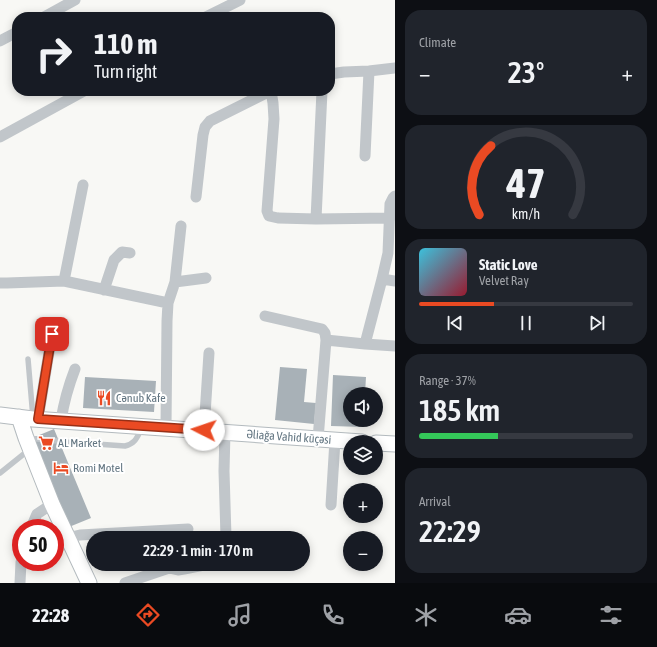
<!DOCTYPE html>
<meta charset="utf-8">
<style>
body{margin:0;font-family:"Asap Condensed",sans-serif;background:#20242c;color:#f1f3f6;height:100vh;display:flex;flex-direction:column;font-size:15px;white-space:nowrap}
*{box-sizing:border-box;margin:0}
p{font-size:13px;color:#9ea1a6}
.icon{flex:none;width:22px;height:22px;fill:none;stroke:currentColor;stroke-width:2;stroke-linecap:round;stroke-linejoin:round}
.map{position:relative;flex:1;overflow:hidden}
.side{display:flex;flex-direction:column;gap:10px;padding:10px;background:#0d0f14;width:262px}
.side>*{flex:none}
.banner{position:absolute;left:12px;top:12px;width:323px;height:84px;border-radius:16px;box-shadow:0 2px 10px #0003;background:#171b24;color:#f1f3f6;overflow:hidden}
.buttons{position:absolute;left:343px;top:387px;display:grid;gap:8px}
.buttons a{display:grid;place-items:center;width:40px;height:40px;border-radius:50%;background:#171b24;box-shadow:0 2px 10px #0003;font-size:20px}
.speed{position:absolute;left:12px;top:519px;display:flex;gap:8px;font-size:20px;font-weight:700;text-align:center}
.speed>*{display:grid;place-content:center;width:52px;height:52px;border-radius:50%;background:#171b24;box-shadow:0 2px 10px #0003;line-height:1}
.speed .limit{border:6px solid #d22;background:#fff;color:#111}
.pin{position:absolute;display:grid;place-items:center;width:34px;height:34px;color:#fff;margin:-17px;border-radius:8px;box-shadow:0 2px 6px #0006}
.me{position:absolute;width:44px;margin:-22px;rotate:274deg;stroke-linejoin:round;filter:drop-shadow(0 0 3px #0008)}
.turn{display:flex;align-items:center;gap:14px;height:84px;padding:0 16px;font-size:18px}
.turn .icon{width:52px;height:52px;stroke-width:2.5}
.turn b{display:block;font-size:28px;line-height:34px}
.big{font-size:30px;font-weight:600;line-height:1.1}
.side .card{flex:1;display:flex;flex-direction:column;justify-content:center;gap:6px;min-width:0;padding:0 14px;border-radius:16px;background:#20242c}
.side .dial{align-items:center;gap:0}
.dial svg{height:104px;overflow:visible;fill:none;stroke:#363941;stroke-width:7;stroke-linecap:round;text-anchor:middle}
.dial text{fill:#f1f3f6;stroke:none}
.song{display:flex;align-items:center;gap:12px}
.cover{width:48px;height:48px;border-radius:6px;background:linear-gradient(135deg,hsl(190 70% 55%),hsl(350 70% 35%))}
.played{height:4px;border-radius:2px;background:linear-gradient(90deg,#ea4a23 35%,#363941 35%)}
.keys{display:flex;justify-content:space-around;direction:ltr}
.heat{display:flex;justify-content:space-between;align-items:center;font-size:22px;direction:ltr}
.charge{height:6px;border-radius:3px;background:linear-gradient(90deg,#34c759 37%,#363941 0)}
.trip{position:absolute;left:86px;top:531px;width:224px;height:40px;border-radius:20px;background:#171b24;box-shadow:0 2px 10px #0003;font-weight:600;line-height:40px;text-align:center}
.dock{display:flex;height:64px;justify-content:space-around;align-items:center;background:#090b0e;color:#9ea1a6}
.dock .icon{width:28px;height:28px}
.dock .current{color:#ea4a23}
.dock b{font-size:18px;color:#f1f3f6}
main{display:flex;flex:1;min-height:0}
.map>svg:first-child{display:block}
</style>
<main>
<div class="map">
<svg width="395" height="583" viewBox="0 0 395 583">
<rect width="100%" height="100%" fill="#f8f8f5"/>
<path fill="#a8b1b7" d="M280,367L307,369L304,402L316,403L314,424L275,420Z
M333,375L366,377L365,394H350V420H364L363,427L331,426Z
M85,377L156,381L154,412L83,408Z
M54,429L91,518L69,527L32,438Z"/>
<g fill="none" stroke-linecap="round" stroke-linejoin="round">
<g stroke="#b3babe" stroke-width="17">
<path id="secondary" d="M0,415L33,419L362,442
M19,417L26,438L52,504L89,583
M376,443L395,444"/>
</g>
<path stroke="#c1c6ca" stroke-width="5.5" d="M28,359L33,418
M28,438L67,442L125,446C136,443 137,437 142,428
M0,473L30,449"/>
<path stroke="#c1c6ca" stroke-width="11" d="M44,17L75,0
M206,17L240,0
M0,41L17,32
M330,74L344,72L369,71L395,68
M271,91L273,103L274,119L267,211L269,216L278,218L316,219L390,218
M0,137L84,91
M365,156L369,71
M196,197L203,135L205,127L210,121L270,91
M316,219L322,91
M382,279L395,281
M64,281L83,185
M175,282L206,278
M0,283H7L64,281L168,303L167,321L166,427
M104,290L114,260L122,252L130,253
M168,303L175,282L181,226
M265,316L322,329L325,333L326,340
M365,344L395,346
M38,419L52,334
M61,420C64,402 68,387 75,369
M204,430L209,353
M225,432L224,471L226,537
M318,439L326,340L365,344L382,279L388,253L390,204L393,198L395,196
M331,505L335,440
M31,528L37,514L52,504
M67,538L80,535L188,529
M20,583L21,562
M125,583L169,568L178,570L184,569L209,564"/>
<use href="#secondary" stroke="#fff" stroke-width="15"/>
</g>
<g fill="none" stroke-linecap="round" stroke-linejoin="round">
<g stroke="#983017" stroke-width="10">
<path id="route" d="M52,334L38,419L204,430"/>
</g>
<use href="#route" stroke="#ea4a23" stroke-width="7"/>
</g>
<defs>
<g id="restaurant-bare" transform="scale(1.2)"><path d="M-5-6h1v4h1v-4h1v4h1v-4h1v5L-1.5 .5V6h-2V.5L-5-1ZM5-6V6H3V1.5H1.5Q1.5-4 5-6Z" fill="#ea4a23" stroke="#fff" stroke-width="2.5" paint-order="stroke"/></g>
<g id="supermarket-bare" transform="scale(1.2)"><path d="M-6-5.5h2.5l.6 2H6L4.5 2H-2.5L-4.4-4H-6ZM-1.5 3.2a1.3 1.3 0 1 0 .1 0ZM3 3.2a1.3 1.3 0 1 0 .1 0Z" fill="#ea4a23" stroke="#fff" stroke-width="2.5" paint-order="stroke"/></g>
<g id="hotel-bare" transform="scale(1.2)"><path d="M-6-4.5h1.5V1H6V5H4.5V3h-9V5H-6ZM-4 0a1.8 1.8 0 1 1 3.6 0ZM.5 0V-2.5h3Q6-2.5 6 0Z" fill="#ea4a23" stroke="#fff" stroke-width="2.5" paint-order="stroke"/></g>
</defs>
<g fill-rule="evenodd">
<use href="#restaurant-bare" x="104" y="398"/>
<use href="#supermarket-bare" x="46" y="443"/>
<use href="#hotel-bare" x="61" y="468"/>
</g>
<g text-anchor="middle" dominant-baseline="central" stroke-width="4" stroke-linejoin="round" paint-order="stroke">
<g font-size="12" fill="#627581" stroke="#fff" text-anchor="start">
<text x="116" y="398">Cənub Kafe</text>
<text x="58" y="443">AL Market</text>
<text x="73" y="468">Romi Motel</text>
</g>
<g font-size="12" fill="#627581" stroke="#fff">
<text transform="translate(289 437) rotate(4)">Əliağa Vahid küçəsi</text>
</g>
</g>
</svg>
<div class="buttons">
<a><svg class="icon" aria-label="sound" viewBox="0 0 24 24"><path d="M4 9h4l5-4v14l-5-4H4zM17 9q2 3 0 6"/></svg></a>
<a><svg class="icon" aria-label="layers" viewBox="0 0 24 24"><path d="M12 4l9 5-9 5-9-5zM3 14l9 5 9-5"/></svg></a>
<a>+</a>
<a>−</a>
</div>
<div class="speed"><div class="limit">50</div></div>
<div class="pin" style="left:52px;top:334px;background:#d93025"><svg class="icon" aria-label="arrive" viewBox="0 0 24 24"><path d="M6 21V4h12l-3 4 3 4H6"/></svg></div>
<svg class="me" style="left:204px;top:430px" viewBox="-20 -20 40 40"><circle r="19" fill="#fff"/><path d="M0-13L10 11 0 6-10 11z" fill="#ea4a23"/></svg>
<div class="trip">22:29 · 1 min · 170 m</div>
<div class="banner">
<div class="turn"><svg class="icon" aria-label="right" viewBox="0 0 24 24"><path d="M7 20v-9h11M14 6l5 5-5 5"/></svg><div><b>110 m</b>Turn right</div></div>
</div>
</div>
<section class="side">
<div class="card"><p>Climate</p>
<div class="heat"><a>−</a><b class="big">23°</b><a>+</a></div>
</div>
<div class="card dial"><svg viewBox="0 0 100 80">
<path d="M14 69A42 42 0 1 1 86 69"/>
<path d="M14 69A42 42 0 0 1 23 16" stroke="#ea4a23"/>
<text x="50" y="56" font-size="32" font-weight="700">47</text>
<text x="50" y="72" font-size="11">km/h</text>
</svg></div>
<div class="card">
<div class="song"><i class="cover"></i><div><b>Static Love</b><p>Velvet Ray</p></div></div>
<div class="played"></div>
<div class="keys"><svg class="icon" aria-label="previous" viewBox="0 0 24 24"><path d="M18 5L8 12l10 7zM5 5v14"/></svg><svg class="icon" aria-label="pause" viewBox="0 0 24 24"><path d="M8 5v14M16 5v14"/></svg><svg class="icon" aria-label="next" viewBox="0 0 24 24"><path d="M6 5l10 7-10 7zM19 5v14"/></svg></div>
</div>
<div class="card"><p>Range · 37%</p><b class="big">185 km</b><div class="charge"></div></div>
<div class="card"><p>Arrival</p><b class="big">22:29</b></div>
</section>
</main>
<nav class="dock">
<b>22:28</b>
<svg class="icon current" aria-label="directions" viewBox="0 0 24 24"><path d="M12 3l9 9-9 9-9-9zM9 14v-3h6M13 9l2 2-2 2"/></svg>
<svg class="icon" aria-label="music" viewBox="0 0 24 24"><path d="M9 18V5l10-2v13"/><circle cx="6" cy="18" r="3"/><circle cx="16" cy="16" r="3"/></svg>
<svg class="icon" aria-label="phone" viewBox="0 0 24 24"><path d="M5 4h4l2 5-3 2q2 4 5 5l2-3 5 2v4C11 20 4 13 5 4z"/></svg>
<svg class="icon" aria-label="climate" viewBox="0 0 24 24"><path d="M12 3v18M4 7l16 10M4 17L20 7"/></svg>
<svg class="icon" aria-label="car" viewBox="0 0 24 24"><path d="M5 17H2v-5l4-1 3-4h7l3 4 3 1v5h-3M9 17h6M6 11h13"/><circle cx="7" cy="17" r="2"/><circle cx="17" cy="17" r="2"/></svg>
<svg class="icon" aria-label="filters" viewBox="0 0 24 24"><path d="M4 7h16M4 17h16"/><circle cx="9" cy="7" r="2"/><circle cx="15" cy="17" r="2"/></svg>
</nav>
